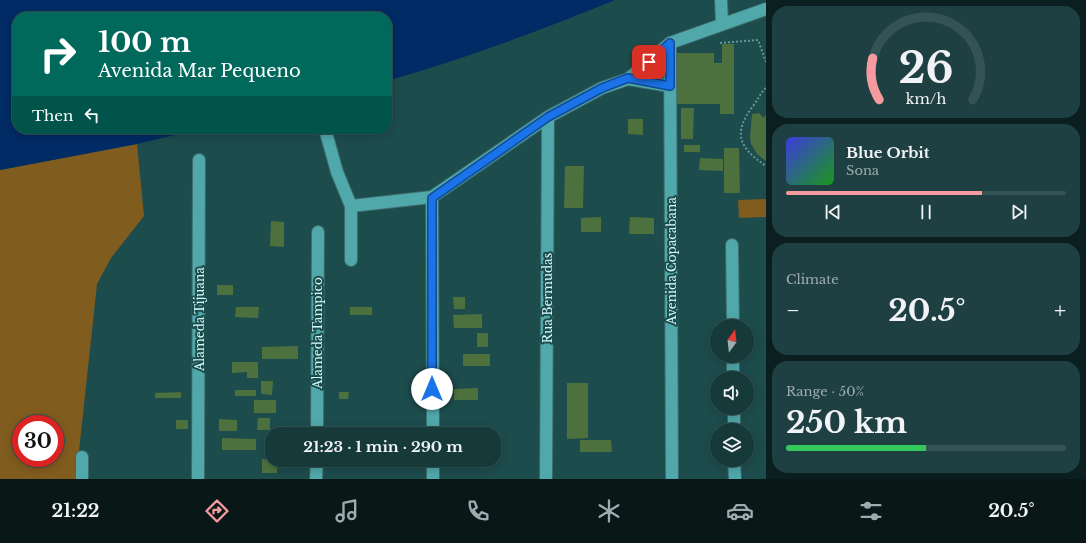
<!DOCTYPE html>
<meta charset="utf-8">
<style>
body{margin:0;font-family:"Libre Baskerville",serif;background:#1f4042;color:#f1f3f6;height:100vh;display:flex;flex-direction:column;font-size:15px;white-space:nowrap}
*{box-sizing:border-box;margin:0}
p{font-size:13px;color:#9eacaf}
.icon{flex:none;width:22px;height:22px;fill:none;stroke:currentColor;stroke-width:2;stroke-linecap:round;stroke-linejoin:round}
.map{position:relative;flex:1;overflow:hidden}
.panel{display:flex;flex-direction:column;gap:6px;padding:6px;background:#0c1f20;width:320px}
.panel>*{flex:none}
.guide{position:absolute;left:12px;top:12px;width:380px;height:122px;border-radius:16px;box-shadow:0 2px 10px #0003,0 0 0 1px #355354;background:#00695c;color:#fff;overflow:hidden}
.needle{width:26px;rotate:15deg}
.tools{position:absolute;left:710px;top:319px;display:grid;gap:8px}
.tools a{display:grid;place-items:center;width:44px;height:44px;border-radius:50%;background:#16393a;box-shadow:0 2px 10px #0003,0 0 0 1px #355354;font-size:20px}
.speed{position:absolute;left:12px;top:415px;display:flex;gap:8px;font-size:20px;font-weight:700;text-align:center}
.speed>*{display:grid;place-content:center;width:52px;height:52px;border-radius:50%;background:#16393a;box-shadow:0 2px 10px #0003,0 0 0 1px #355354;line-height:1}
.speed .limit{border:6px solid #d22;background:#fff;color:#111}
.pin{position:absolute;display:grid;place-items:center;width:34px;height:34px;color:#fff;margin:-17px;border-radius:8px;box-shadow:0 2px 6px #0006}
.me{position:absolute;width:44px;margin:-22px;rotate:0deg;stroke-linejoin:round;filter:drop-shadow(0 0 3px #0008)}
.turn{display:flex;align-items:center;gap:14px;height:84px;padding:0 20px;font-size:18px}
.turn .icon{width:52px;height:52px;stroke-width:2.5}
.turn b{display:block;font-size:28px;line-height:34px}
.then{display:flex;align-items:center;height:38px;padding:0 20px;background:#0003;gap:8px;font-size:15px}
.big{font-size:30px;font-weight:800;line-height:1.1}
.panel .widget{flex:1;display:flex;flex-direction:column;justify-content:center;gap:6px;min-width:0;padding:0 14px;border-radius:16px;background:#1f4042}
.panel .dial{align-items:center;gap:0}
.dial svg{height:104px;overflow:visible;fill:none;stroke:#355354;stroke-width:7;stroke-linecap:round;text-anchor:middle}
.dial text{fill:#f1f3f6;stroke:none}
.song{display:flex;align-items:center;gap:12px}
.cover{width:48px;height:48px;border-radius:6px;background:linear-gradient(135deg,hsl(240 70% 55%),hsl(120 70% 35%))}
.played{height:4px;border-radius:2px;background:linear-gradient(90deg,#f59b9f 70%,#355354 70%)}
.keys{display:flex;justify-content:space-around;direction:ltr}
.heat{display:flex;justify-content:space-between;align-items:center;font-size:22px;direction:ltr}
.charge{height:6px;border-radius:3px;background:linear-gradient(90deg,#34c759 50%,#355354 0)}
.trip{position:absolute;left:265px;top:427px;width:236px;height:40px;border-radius:16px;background:#16393a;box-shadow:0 2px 10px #0003,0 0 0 1px #355354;font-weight:800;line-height:40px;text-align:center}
.menu{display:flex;height:64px;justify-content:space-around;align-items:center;background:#091717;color:#9eacaf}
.menu .icon{width:28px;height:28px}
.menu .current{color:#f59b9f}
.menu b{font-size:18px;color:#f1f3f6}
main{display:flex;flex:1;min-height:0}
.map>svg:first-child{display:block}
</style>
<main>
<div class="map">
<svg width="766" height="479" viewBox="0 0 766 479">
<rect width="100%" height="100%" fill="#1d4c4d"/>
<path fill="#805c1e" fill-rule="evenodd" d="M137,144L144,216L111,258L97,284L76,479H0V170ZM21,424H55V458H21Z
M766,199V217L739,218L738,200Z"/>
<path fill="#002b64" d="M0,0H615C541,30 465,59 387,81V17H17V129H200L137,144L0,170Z"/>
<path fill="#4d703f" d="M722,44H734V114H720V104H677V53H714V63H722Z
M681,108H694L693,139H681Z
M759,113L764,118L766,114V161L757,154L751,144L750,137L752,114Z
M628,119H643V135L628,134Z
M684,145H700V152H684Z
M724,148H739L740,193H724Z
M700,158L723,159V171L699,170Z
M565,166H584L583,208H564Z
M601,217V232H581V218Z
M630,217L654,218V234H629Z
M271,221L284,222V247L270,246Z
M217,285H233V295H217Z
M453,297H465V309H454Z
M236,307H259L258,318L235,317Z
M350,307H372V315H350Z
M482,314V328H454L453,315Z
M477,333H488V347H477Z
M298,346V359H262V347Z
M463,354H490V366H463Z
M232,362H258V378H247V372L232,373Z
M261,381H273L272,395L261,394Z
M567,383H588V438L567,439Z
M478,388V400H454V389Z
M235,390H256V396H235Z
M181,392V398H155V393Z
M339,392H349L348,399H339Z
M254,400H276V413H254Z
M258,418H270V430H257Z
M219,419L237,420V431H219Z
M176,420H188V429H176Z
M222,438L256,439V450H222Z
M580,440H611L612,452H580Z
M262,459L277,460V473H262Z"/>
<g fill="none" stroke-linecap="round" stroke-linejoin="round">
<g stroke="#3b6b6c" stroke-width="14">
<path id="minor" d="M721,0L722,24
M670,43L672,479
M628,79L670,86
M325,129L337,172L351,206V260
M432,197L433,434
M351,206L432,197L548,117L602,88L628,79L670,43L766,9
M732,245L733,326
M733,356V378
M734,408V430
M317,434L318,232
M433,460V479
M734,460L735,479
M82,479V457
M198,479L199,160
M316,479L317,460
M546,479L548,117"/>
</g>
<path stroke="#699697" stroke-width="2" stroke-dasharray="2 2" stroke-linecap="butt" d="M720,43L758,40L766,62
M766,88C760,93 758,100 753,106C733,133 738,147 766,166"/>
<use href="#minor" stroke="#50a8aa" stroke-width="12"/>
</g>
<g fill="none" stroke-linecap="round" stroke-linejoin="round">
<g stroke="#114b97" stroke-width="10">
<path id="route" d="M432,389V198L548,117L602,88L628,78L670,86V43L649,62"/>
</g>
<use href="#route" stroke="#1a73e8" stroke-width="7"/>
</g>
<g text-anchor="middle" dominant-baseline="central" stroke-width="4" stroke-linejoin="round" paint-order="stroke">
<g font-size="12" fill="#d3fcfd" stroke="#1d4c4d">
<text transform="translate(671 261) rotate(-90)">Avenida Copacabana</text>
<text transform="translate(547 298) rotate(-90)">Rua Bermudas</text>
<text transform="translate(199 319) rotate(-90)">Alameda Tijuana</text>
<text transform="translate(317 333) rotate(-90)">Alameda Tampico</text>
</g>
</g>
</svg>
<div class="tools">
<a><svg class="needle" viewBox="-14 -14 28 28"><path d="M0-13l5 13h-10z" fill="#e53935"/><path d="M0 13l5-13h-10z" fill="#9eacaf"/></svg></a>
<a><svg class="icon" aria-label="sound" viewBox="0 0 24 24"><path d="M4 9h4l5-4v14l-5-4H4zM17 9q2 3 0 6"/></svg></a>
<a><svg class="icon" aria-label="layers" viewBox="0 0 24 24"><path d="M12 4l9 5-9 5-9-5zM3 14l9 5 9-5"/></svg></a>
</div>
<div class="speed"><div class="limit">30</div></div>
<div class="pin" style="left:649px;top:62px;background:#d93025"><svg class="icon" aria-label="arrive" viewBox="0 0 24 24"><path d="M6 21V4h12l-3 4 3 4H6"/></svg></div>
<svg class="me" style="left:432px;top:389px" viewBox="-20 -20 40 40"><circle r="19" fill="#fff"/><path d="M0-13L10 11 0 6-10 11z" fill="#1a73e8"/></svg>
<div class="trip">21:23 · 1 min · 290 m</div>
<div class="guide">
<div class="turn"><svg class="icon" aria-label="right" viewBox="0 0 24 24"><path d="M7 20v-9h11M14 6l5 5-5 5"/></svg><div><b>100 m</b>Avenida Mar Pequeno</div></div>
<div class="then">Then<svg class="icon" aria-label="left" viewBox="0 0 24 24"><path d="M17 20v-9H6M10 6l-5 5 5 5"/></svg></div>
</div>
</div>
<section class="panel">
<div class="widget dial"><svg viewBox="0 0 100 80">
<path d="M14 69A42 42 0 1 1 86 69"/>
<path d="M14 69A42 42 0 0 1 9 37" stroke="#f59b9f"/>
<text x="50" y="56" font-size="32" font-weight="700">26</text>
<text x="50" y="72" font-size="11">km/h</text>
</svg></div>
<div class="widget">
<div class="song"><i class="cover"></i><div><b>Blue Orbit</b><p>Sona</p></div></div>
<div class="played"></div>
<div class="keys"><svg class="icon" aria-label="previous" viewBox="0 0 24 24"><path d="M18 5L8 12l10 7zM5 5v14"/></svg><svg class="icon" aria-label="pause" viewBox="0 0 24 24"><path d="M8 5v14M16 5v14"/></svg><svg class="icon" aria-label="next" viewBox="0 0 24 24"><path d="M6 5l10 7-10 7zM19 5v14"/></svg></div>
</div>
<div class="widget"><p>Climate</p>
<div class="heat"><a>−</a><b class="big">20.5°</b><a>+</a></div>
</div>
<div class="widget"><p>Range · 50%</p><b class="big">250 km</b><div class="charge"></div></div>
</section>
</main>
<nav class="menu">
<b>21:22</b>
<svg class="icon current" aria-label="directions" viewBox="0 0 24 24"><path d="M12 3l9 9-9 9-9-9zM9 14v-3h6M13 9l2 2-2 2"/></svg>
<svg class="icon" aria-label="music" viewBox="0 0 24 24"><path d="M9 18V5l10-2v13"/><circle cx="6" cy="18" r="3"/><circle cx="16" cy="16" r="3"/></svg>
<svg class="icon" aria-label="phone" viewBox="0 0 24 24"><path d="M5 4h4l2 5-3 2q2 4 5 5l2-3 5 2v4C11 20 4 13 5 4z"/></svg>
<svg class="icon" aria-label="climate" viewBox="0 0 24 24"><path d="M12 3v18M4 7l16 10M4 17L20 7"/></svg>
<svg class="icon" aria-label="car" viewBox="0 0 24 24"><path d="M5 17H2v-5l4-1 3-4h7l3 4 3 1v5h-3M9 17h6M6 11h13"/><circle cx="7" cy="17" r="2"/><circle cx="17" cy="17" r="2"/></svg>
<svg class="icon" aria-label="filters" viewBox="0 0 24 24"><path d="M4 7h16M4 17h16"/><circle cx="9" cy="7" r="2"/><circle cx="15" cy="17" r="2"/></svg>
<b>20.5°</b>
</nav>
